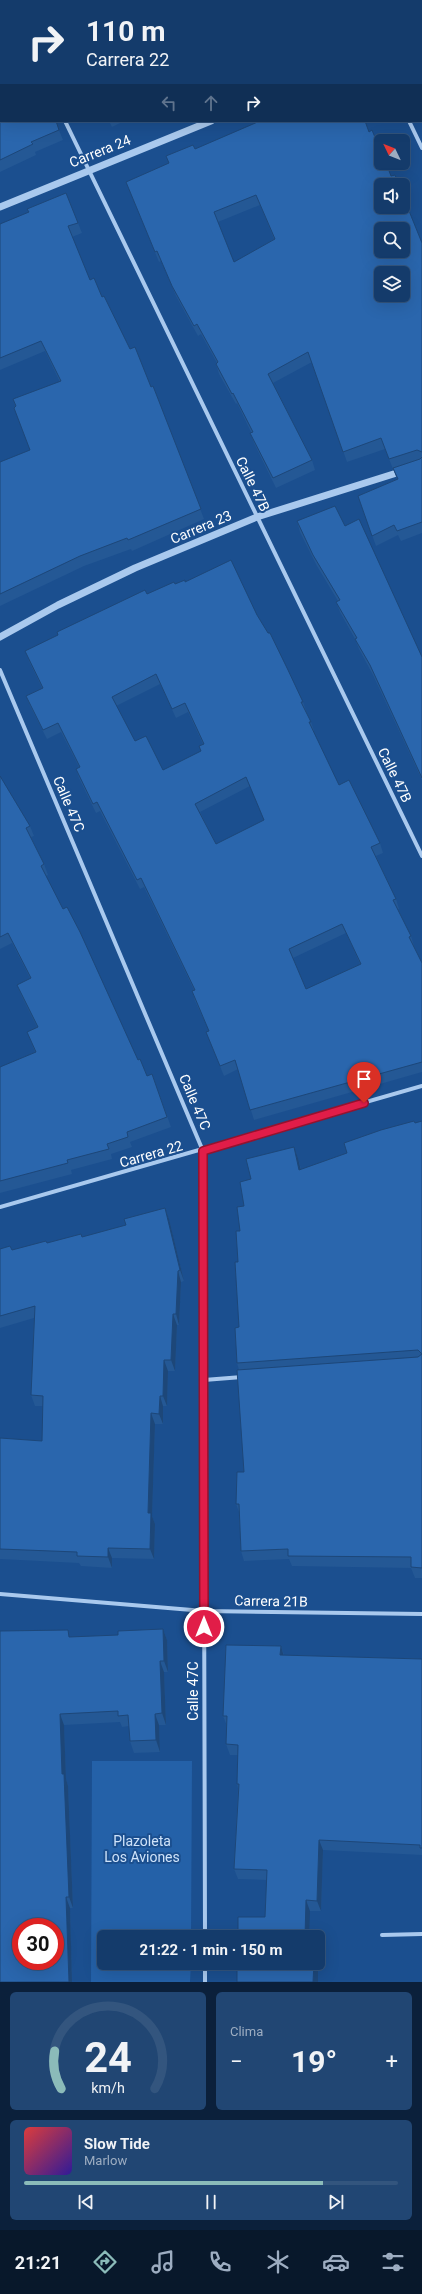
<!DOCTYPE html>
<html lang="es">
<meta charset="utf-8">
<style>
body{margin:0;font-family:Roboto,sans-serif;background:#214673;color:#f1f3f6;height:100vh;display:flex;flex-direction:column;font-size:15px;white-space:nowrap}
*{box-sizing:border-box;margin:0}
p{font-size:13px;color:#9dadc1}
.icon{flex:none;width:22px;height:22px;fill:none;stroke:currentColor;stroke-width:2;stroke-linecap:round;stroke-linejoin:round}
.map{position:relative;height:1982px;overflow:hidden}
.side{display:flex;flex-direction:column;gap:10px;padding:10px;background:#0b203b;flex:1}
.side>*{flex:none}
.hud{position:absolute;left:0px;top:0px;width:422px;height:122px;box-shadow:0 4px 16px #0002,0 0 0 1px #33557e;background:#143b6b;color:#f1f3f6;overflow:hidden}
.needle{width:26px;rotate:313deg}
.buttons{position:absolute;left:374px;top:134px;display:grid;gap:8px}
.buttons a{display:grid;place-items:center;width:36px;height:36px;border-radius:6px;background:#143b6b;box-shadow:0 4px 16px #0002,0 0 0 1px #33557e;font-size:20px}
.speed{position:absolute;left:12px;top:1918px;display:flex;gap:8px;font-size:20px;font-weight:700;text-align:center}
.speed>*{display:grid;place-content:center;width:52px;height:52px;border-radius:50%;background:#143b6b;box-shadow:0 4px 16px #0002,0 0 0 1px #33557e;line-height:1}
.speed .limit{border:6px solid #d22;background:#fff;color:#111}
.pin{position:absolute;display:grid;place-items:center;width:34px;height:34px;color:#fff;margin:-41px -17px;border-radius:50% 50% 50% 0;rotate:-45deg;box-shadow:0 0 4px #0007}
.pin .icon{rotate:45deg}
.me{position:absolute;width:44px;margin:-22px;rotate:0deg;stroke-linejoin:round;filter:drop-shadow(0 0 3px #0008)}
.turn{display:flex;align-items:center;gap:14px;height:84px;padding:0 20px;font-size:18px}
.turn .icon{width:52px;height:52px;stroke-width:2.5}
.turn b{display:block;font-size:28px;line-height:34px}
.lanes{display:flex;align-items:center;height:38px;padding:0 20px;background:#0003;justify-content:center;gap:20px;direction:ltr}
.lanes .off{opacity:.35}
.big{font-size:30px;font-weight:700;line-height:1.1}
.side .widget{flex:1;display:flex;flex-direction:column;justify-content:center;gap:6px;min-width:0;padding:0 14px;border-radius:6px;background:#214673}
.side .dial{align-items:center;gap:0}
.dial svg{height:104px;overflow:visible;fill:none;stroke:#33557e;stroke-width:7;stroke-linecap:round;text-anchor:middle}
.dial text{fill:#f1f3f6;stroke:none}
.song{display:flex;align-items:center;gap:12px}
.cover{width:48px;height:48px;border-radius:6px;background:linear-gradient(135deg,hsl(0 70% 55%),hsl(250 70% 35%))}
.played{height:4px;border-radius:2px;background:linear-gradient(90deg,#8bbbb9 80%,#33557e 80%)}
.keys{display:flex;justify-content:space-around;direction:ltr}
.heat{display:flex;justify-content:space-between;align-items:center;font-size:22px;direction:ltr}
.side .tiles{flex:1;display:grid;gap:10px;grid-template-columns:1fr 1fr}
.widget:last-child{grid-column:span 2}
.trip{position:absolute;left:97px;top:1930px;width:228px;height:40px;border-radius:6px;background:#143b6b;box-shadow:0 4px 16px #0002,0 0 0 1px #33557e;font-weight:700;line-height:40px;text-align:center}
.menu{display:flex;height:64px;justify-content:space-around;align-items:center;background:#08182b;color:#9dadc1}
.menu .icon{width:28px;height:28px}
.menu .active{color:#8bbbb9}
.menu b{font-size:18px;color:#f1f3f6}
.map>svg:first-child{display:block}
</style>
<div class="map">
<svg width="422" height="1982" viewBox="0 0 422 1982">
<rect width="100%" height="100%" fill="#1b4f8f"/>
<path fill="#2461a8" d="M92,1761H192L191,1937H104V1963H191L190,1982H91Z"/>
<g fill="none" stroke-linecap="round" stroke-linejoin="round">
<path stroke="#a9c9ee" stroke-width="4" d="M8,0V1
M353,0V1
M65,121L422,856
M409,121L422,148
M0,670L203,1151L205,1937
M0,1207L422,1086
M204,1380L242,1377
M0,1594L204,1611L422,1614
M382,1935L422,1934
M205,1963V1982"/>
<path stroke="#a9c9ee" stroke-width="7" d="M421,38H422
M0,207L211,121
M0,637L58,605L135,568L257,517L403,471"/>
</g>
<path fill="#245895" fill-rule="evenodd" d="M389,0H422V6H421V1H389Z
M0,5L1,121L59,130L63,140L35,152L36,155L0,172Z
M109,121H124L112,127Z
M369,132L391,176L422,243V533L401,541L398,535L376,546L358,496L397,479L385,449L347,462L312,362L273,383L312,460L315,470L276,488L254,443L250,433L251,432L237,403L236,404L219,374L216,364L217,363L201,334L198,336L176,296L161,261L159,262L126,182L169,164L195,149ZM260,205L274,239L234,262L218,222Z
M78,223L82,233L72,237L90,280L102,297L151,387L153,386L204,519L132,551L131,549L84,566L0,606V462L30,450L13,399L60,382L45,351L0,370V224Z
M297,521L345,526L422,657V780L373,675L359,649L355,639L340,612L336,602L338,601L317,566L300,532Z
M185,582L257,615L303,702L306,711L311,722L314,731L313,732L339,785L380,843L383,853L376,856L396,899L399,909H398L411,936L414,946L422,963V1072L254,1120L238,1069L224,1076L206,1032L209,1031L195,1001L192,991L194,990L144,887L140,889L100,811L96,813L79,778L76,769L79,767L61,732L47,739L30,706L26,696L42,688L29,661L25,651L58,635L57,632L147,594L175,584ZM160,684L176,718L188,712L203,744L199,746L201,751L163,770L135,741L116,706ZM250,786L264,820L216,844L200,812ZM346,933L360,964L306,989L293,958Z
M0,776L30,826L34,836L31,837L44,864L48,875L46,876L138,1060L147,1076L152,1074L171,1127L130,1142L132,1147L111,1154L112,1159L71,1170L72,1174L0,1193V1067L35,1052L27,1032L37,1027L21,995L17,985L30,978L12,943L0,949Z
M422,1121V1578H415L411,1568L292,1566L289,1559L244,1561L241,1551L239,1512L236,1504L244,1472L239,1370L237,1363L239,1327L238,1262L240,1231L244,1206L251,1179L294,1147L298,1158L301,1169L347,1153L415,1123Z
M165,1208L169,1219L184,1281L181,1282L179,1325H177L175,1371H168L167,1406H163V1424H155L152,1516L155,1524L154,1559L112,1558V1568L81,1566L79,1563L0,1559V1438L42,1441L43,1406H35L31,1395L34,1318L0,1328V1249L10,1246L12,1250L82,1237L126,1225Z
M163,1629L167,1640L168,1672H164L166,1725H159L160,1752L134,1753L130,1741L129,1726L122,1727L120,1722L64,1725L66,1779L68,1786L73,1908H70L72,1982H0L71,1637L118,1635Z
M281,1646L284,1655L422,1659V1855L323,1850L321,1911H310L265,1917L267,1880L238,1879L234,1869L238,1788L237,1784L238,1755H230L226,1744L227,1726L223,1716Z"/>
<path fill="#1d4779" d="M294,1147L298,1158L303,1180L299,1170Z
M165,1208L169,1219L184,1281L180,1270Z
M178,1271L181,1282L179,1325L176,1314Z
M173,1314L177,1325L175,1371L171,1360Z
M164,1360L168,1371L167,1406L163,1396Z
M160,1396L163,1406V1424L159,1414Z
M151,1413L155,1424L152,1516L155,1524L154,1559L150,1549L148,1513Z
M108,1548L112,1558V1568L108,1557Z
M163,1629L167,1640L168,1672L164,1661Z
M281,1646L284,1657L280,1655Z
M160,1661L164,1672L166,1725L162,1713Z
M60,1714L64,1725L66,1779L68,1786L73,1908L69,1897L62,1774Z
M155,1714L159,1725L160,1752L156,1740Z
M319,1840L323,1850L321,1911L317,1901Z
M66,1897L70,1908L72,1982H69Z
M306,1900L310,1911L309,1937H305Z
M314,1963H315L318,1971V1982H313Z"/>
<path fill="#2a66ad" stroke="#1d4779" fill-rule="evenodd" d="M49,0H316V1H49Z
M389,0H408L405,1H390Z
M0,5L1,8V121H56L59,130L31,142L33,144L0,160Z
M260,121H365L369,132L372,130L381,152V163H386L391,176L395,175L399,185H381V207H403V196L422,243V452L417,450L389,459L381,438L343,452L308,352L268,374L312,460L273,478L250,433L253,432L233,393L232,394L216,364L218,362L197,324L194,326L172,286L157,251L155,252L126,182L169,163L166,156L193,145L195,149ZM256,195L275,239L234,262L214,212ZM381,229H403V251H381ZM381,273H403V295H381Z
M66,193L78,223L68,226L90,280L94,278L102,297L104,296L130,349L135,347L151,387L153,386L201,509L128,540L127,538L80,556L0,594V462L30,450L14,408L16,406L13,399L61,381L41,341L0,358V224L29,212L27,209Z
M422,457V522L397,531L394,525L372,536L358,496L398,479L393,468L420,459Z
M335,506L345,526L359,519L422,657V778L370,665L355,639L357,638L336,602L340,600L313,555L297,521Z
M231,560L257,615L268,633H270L288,670L303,702H301L311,722H309L339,785L349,780L380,843L371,847L396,899L393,900L411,936L409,937L422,963V1062L250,1110L235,1060L220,1066L206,1032L209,1031L192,991L195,990L141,878L137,880L97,802L93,804L76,769L80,767L58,723L43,730L26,696L43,688L25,651L58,635L57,632L145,590L147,594L174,582L175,584L185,580V582ZM156,674L172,709L185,703L204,744L199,746L201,751L163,770L146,736L135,741L112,697ZM246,777L264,820L216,844L195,804ZM342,924L361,964L306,989L289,949Z
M0,776L30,826L26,828L44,864L41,866L63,909L67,907L80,932L138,1060L140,1059L147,1076L152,1074L167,1117L127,1132L128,1137L107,1144L109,1149L67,1160L68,1163L0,1181V1067L36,1052L27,1032L38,1027L17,985L31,978L8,933L0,937Z
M414,1121L415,1123L422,1121V1568L411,1567V1557L288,1556V1549L241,1551L239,1504H236L237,1472H244L237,1370L418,1357L422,1354L418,1350L237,1363L235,1328L239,1327L235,1262H238L236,1231H240L237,1207L244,1206L240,1182L251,1179L246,1159L294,1147L299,1170L347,1153L344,1143L381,1130Z
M165,1208L180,1270L178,1271L176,1314H173L171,1360H164L163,1396H160L159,1414L151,1413L148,1513H151L150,1549L108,1548V1557L77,1556V1552L0,1549V1438L42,1441L43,1396L31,1395L35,1306L0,1316V1249L10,1246L12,1250L46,1241L47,1243L81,1234L82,1237L126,1225L124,1219Z
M163,1629L164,1661H160L162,1713L155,1714L156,1740L130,1741L128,1715L118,1716V1711L60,1714L62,1774H64L69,1897H66L69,1982H0V1631L68,1630L69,1637L118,1635V1631ZM21,1927H55V1961H21Z
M226,1645L281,1646L280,1655L422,1659V1848H420V1845L319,1840L317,1901L306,1900L305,1937H238V1917H265L267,1870L234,1869L239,1784H237L238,1745L226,1744L227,1716H223Z
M237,1963H314L313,1982H237Z"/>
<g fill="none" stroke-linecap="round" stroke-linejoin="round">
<g stroke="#92132f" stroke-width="10">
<path id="route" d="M204,1627L203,1151L364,1103"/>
</g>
<use href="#route" stroke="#e11d48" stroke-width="7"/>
</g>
<g text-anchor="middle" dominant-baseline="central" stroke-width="4" stroke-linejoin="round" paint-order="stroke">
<g font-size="14" fill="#fff" stroke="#1b4f8f">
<text transform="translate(100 151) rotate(-22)">Carrera 24</text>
<text transform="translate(253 484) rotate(64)">Calle 47B</text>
<text transform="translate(201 527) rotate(-23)">Carrera 23</text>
<text transform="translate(395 775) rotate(64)">Calle 47B</text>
<text transform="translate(69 804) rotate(67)">Calle 47C</text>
<text transform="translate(195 1102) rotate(67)">Calle 47C</text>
<text transform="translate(151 1154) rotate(-16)">Carrera 22</text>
<text transform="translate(271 1601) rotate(1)">Carrera 21B</text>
<text transform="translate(193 1691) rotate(-90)">Calle 47C</text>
</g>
<g font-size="14" fill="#cfe3fa" stroke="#1b4f8f">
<text x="142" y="1841">Plazoleta<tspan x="142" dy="16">Los Aviones</tspan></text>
</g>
</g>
</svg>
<div class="buttons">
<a><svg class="needle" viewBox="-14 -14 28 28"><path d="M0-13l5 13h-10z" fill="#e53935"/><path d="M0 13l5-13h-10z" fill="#9dadc1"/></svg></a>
<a><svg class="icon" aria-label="sound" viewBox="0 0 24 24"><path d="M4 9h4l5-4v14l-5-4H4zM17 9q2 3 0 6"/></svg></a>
<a><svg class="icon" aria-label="search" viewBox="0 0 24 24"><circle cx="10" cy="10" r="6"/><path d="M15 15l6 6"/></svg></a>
<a><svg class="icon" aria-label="layers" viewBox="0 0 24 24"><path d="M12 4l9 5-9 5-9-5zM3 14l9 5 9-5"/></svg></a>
</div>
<div class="speed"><div class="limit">30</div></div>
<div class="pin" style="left:364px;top:1103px;background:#d93025"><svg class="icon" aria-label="arrive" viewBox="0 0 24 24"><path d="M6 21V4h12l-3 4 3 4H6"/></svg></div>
<svg class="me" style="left:204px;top:1627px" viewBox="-20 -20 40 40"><circle r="17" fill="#e11d48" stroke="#fff" stroke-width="3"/><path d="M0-11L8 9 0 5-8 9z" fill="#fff"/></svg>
<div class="trip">21:22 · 1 min · 150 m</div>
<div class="hud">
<div class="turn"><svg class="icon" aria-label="right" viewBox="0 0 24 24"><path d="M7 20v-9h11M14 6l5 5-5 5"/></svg><div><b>110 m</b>Carrera 22</div></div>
<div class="lanes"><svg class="icon off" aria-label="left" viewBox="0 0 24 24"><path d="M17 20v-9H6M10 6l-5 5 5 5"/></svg><svg class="icon off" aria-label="ahead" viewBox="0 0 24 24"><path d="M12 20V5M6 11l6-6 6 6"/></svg><svg class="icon" aria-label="right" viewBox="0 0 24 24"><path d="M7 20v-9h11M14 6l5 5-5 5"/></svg></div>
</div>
</div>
<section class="side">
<div class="tiles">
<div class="widget dial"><svg viewBox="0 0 100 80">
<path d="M14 69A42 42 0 1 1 86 69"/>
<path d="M14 69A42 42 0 0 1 9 40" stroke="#8bbbb9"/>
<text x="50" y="56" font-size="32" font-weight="700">24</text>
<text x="50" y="72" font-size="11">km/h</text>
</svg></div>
<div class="widget"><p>Clima</p>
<div class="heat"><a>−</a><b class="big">19°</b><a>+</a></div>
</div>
<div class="widget">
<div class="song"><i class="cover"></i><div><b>Slow Tide</b><p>Marlow</p></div></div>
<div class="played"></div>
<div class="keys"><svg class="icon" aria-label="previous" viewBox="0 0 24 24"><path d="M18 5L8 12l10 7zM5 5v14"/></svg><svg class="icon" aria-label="pause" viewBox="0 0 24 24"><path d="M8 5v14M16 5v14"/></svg><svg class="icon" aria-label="next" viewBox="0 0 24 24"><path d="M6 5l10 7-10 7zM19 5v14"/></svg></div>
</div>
</div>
</section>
<nav class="menu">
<b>21:21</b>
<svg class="icon active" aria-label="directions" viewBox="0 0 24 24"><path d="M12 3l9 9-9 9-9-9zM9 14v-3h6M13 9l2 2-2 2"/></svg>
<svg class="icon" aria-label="music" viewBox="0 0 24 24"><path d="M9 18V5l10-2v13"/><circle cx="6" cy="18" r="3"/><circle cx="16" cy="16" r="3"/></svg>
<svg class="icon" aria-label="phone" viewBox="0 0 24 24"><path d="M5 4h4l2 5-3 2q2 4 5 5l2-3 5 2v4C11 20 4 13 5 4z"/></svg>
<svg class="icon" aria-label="climate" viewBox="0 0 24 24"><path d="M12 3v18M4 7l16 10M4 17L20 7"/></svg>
<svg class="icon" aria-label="car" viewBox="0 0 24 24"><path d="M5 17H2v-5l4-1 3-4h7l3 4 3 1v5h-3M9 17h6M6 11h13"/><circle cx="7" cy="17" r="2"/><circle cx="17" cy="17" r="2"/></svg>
<svg class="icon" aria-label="filters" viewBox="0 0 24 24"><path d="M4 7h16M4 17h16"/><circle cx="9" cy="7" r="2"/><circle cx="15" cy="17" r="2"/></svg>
</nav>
